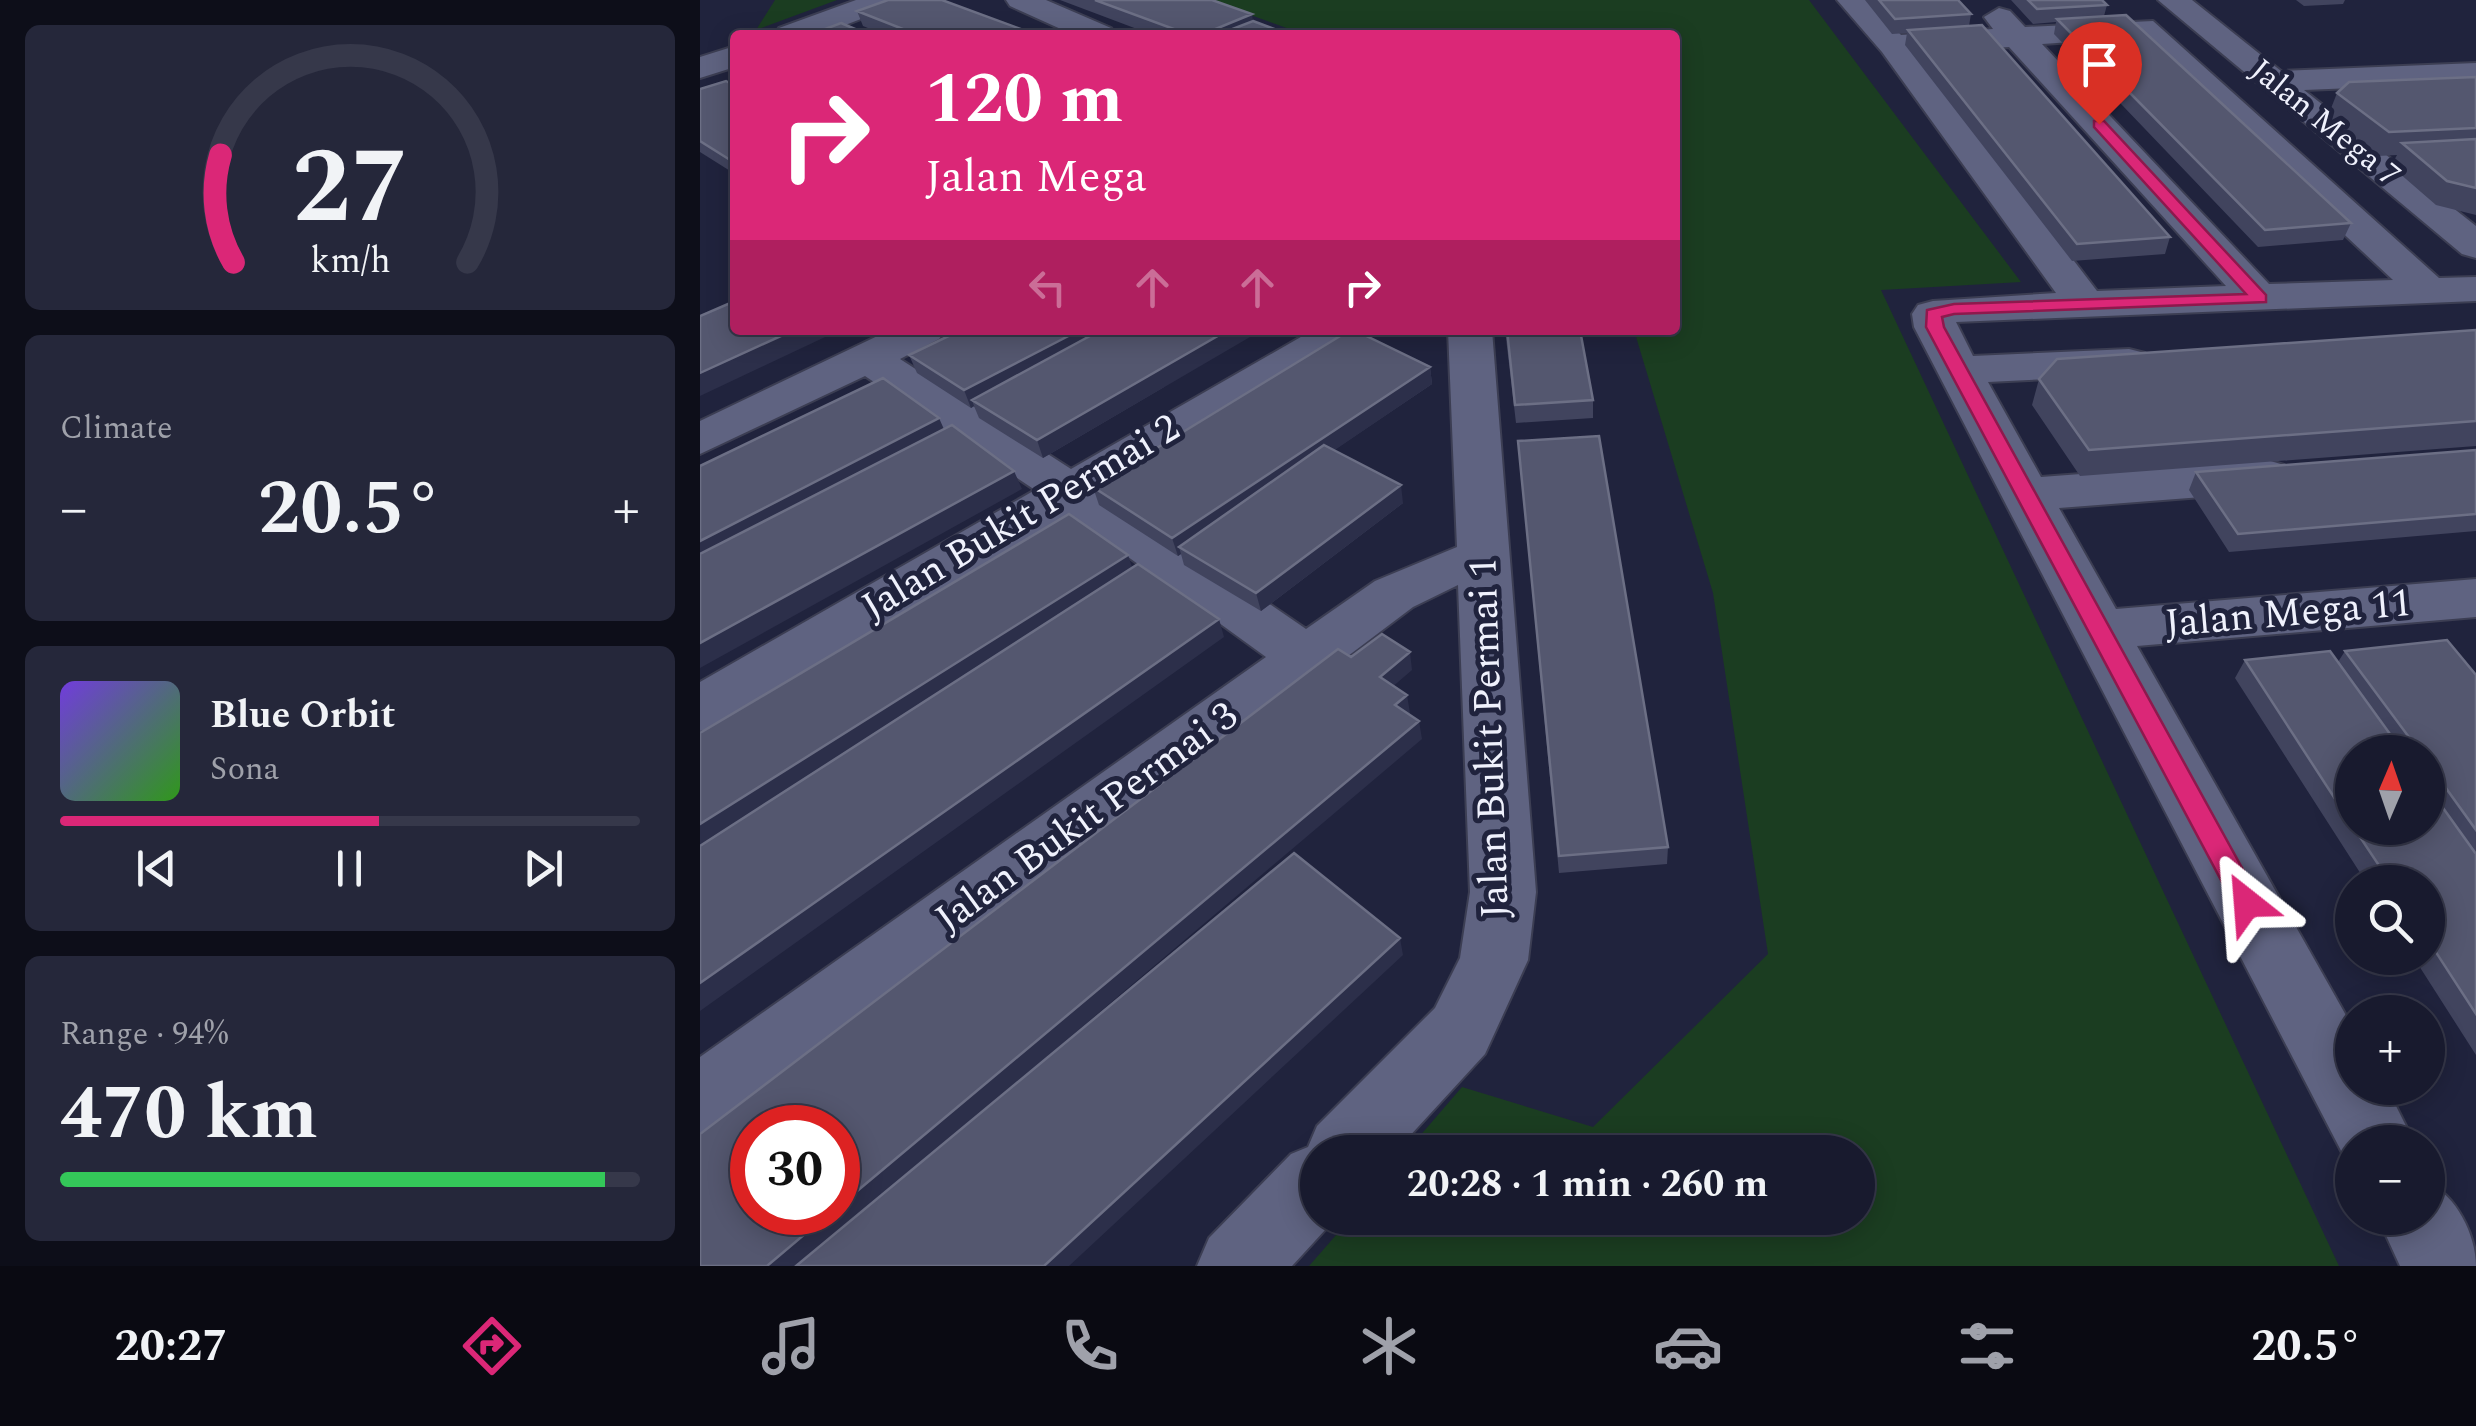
<!DOCTYPE html>
<meta charset="utf-8">
<style>
body{margin:0;font-family:Spectral,serif;background:#25273a;color:#f1f3f6;height:100vh;display:flex;flex-direction:column;font-size:38px;white-space:nowrap}
*{box-sizing:border-box;margin:0}
p{font-size:32px;color:#9fa1aa}
.icon{flex:none;width:55px;height:55px;fill:none;stroke:currentColor;stroke-width:2;stroke-linecap:round;stroke-linejoin:round}
.map{position:relative;flex:1;overflow:hidden}
.panel{display:flex;flex-direction:column;gap:25px;padding:25px;background:#0d0e19;width:700px}
.panel>*{flex:none}
.guide{position:absolute;left:30px;top:30px;width:950px;height:305px;border-radius:10px;box-shadow:0 5px 25px #0003,0 0 0 2px #36384a;background:#db2777;color:#fff;overflow:hidden}
.needle{width:65px;rotate:2deg}
.tools{position:absolute;left:1635px;top:735px;display:grid;gap:20px}
.tools a{display:grid;place-items:center;width:110px;height:110px;border-radius:50%;background:#181a2e;box-shadow:0 5px 25px #0003,0 0 0 2px #36384a;font-size:50px}
.speed{position:absolute;left:30px;top:1105px;display:flex;gap:20px;font-size:50px;font-weight:700;text-align:center}
.speed>*{display:grid;place-content:center;width:130px;height:130px;border-radius:50%;background:#181a2e;box-shadow:0 5px 25px #0003,0 0 0 2px #36384a;line-height:1}
.speed .limit{border:15px solid #d22;background:#fff;color:#111}
.pin{position:absolute;display:grid;place-items:center;width:85px;height:85px;color:#fff;margin:-102px -42px;border-radius:50% 50% 50% 0;rotate:-45deg;box-shadow:0 0 10px #0007}
.pin .icon{rotate:45deg}
.me{position:absolute;width:110px;margin:-55px;rotate:332deg;stroke-linejoin:round;filter:drop-shadow(0 0 8px #0008)}
.turn{display:flex;align-items:center;gap:35px;height:210px;padding:0 30px;font-size:45px}
.turn .icon{width:130px;height:130px;stroke-width:2.5}
.turn b{display:block;font-size:70px;line-height:85px}
.lanes{display:flex;align-items:center;height:95px;padding:0 30px;background:#0003;justify-content:center;gap:50px;direction:ltr}
.lanes .off{opacity:.35}
.big{font-size:75px;font-weight:700;line-height:1.1}
.panel .card{flex:1;display:flex;flex-direction:column;justify-content:center;gap:15px;min-width:0;padding:0 35px;border-radius:15px;background:#25273a}
.panel .dial{align-items:center;gap:0}
.dial svg{height:260px;overflow:visible;fill:none;stroke:#36384a;stroke-width:7;stroke-linecap:round;text-anchor:middle}
.dial text{fill:#f1f3f6;stroke:none}
.song{display:flex;align-items:center;gap:30px}
.cover{width:120px;height:120px;border-radius:15px;background:linear-gradient(135deg,hsl(260 70% 55%),hsl(110 70% 35%))}
.played{height:10px;border-radius:5px;background:linear-gradient(90deg,#db2777 55%,#36384a 55%)}
.keys{display:flex;justify-content:space-around;direction:ltr}
.heat{display:flex;justify-content:space-between;align-items:center;font-size:55px;direction:ltr}
.charge{height:15px;border-radius:8px;background:linear-gradient(90deg,#34c759 94%,#36384a 0)}
.trip{position:absolute;left:600px;top:1135px;width:575px;height:100px;border-radius:50px;background:#181a2e;box-shadow:0 5px 25px #0003,0 0 0 2px #36384a;font-weight:700;line-height:100px;text-align:center}
.tabs{display:flex;height:160px;justify-content:space-around;align-items:center;background:#0a0a12;color:#9fa1aa}
.tabs .icon{width:70px;height:70px}
.tabs .current{color:#db2777}
.tabs b{font-size:45px;color:#f1f3f6}
main{display:flex;flex:1;min-height:0}
.map>svg:first-child{display:block}
</style>
<main>
<section class="panel">
<div class="card dial"><svg viewBox="0 0 100 80">
<path d="M14 69A42 42 0 1 1 86 69"/>
<path d="M14 69A42 42 0 0 1 10 36" stroke="#db2777"/>
<text x="50" y="56" font-size="32" font-weight="700">27</text>
<text x="50" y="72" font-size="11">km/h</text>
</svg></div>
<div class="card"><p>Climate</p>
<div class="heat"><a>−</a><b class="big">20.5°</b><a>+</a></div>
</div>
<div class="card">
<div class="song"><i class="cover"></i><div><b>Blue Orbit</b><p>Sona</p></div></div>
<div class="played"></div>
<div class="keys"><svg class="icon" aria-label="previous" viewBox="0 0 24 24"><path d="M18 5L8 12l10 7zM5 5v14"/></svg><svg class="icon" aria-label="pause" viewBox="0 0 24 24"><path d="M8 5v14M16 5v14"/></svg><svg class="icon" aria-label="next" viewBox="0 0 24 24"><path d="M6 5l10 7-10 7zM19 5v14"/></svg></div>
</div>
<div class="card"><p>Range · 94%</p><b class="big">470 km</b><div class="charge"></div></div>
</section>
<div class="map">
<svg width="1776" height="1266" viewBox="0 0 1776 1266">
<rect width="100%" height="100%" fill="#20233d"/>
<path fill="#1b3d21" d="M75,0H137L56,30Z
M509,0H1109L1321,282L1181,290L1639,1266H609L651,1218H1158V1152H706L762,1087L893,1127L1068,954L1013,593L934,330H975V35H606Z"/>
<g fill="none" stroke-linecap="round" stroke-linejoin="round">
<g stroke="#3c3e53" stroke-width="4">
<path id="minor" d="M156,0H199L195,6L119,35H74L79,28Z
M306,0H346L411,28L416,35H374L310,6Z
M1137,0H1169L1201,35L1293,29L1284,17L1299,8L1310,11L1325,27L1453,21L1739,278L1776,277V301L1256,322L1273,356L1429,349L1445,353L1451,362L1445,371L1429,375L1288,382L1341,477L1567,460L1584,465L1591,476L1584,487L1567,492L1359,508L1416,609L1776,579V617L1437,646L1652,1026V1088H1687L1714,1142H1652L1650,1168L1214,327L1212,314L1218,305L1233,301L1356,293L1182,52ZM1434,38L1693,280L1569,284L1342,44ZM1309,47L1526,286L1397,291L1215,53Z
M1458,0H1492L1581,71L1776,63V83L1604,90L1776,226V258L1762,254Z
M35,46V67L0,78V57Z
M190,330H246L239,339L200,359L371,469L613,330H666L659,339L406,492L606,629L675,581L757,547L748,330H792L836,892L828,960L785,1054L695,1152H618V1218H636L592,1266H497L509,1238L591,1154L608,1147L617,1126L735,1008L760,958L770,892L758,585L713,607L26,1125L0,1135V1057L566,657L369,514L21,725L0,731V682L335,490L165,376L0,454V421Z
M1728,1183C1756,1195 1776,1235 1776,1266H1700L1678,1218H1728Z"/>
</g>
<use href="#minor" fill="#5f6381" fill-rule="evenodd"/>
</g>
<path fill="#41445e" fill-rule="evenodd" d="M360,0H512L553,21L590,35H453Z
M1165,0H1258L1271,14L1269,26L1470,237L1465,254L1372,261L1205,45L1207,33L1192,34Z
M1311,0H1402L1407,5L1404,16L1651,223L1643,240L1558,247L1354,34L1356,22L1333,24Z
M1596,0H1645L1643,4L1604,6Z
M157,11L337,35H185L163,26Z
M1776,77V215L1736,205L1691,166L1697,155L1678,156L1628,116L1637,93Z
M35,86V174L0,152V89Z
M805,330H880L893,400V418L816,423Z
M1776,330V446L1380,476L1332,405L1339,379Z
M209,355L464,387L343,458L279,418L274,406L271,408L217,373Z
M730,367L732,384L634,450L703,503L561,611L484,565L481,554L478,556L399,505L393,487Z
M818,441L968,847L967,864L859,873Z
M1776,450V531L1529,552L1489,490L1496,472Z
M1645,651L1776,675V1055L1714,958H1728V882H1666L1535,678L1545,660L1638,662ZM1652,752H1728V828H1652Z"/>
<path fill="#2c2f4a" d="M552,14L554,29L540,35H501Z
M94,330H140L0,396V373Z
M380,330H418L272,400L274,406L271,408L264,390Z
M528,330H562L343,458L337,440Z
M730,367L732,384L486,551L479,547L481,554L478,556L472,538Z
M239,418L247,436L0,565V541Z
M314,471L322,489L0,668V643Z
M701,485L703,503L561,611L556,593Z
M428,555L434,573L0,851V824Z
M519,619L524,637L0,1011V983Z
M710,652L712,670L683,695L680,677Z
M707,695L710,713L698,723L695,705Z
M719,721L722,739L100,1266H67L131,1212H138V1207Z
M700,938L703,955L369,1266H344Z"/>
<path fill="#54576f" stroke="#6c6f85" stroke-width="2.5" d="M188,0H242L337,35H218L157,11Z
M395,0H512L552,14L501,35H490Z
M1179,0H1258L1271,14L1195,19Z
M1328,0H1402L1407,5L1337,9Z
M1426,15L1651,223L1565,230L1357,19Z
M553,21L590,35H517Z
M141,23L169,35H109Z
M1282,25L1470,237L1377,244L1208,30Z
M1776,77V128L1689,132L1637,93L1649,82Z
M26,81L35,86V163L0,141V89Z
M1776,139V188L1747,181L1702,143Z
M35,301V330H94L0,373V316Z
M261,330H380L264,390L209,355Z
M401,330H528L337,440L272,400Z
M650,330H654L730,367L472,538L393,487Z
M807,330H880L893,400L815,405Z
M1776,330V421L1389,450L1339,379L1357,359Z
M183,378L239,418L0,541V466Z
M252,425L314,471L0,643V554Z
M899,436L968,847L859,856L818,441Z
M624,445L701,485L556,593L479,547Z
M1776,450V514L1538,534L1496,472Z
M369,514L428,555L0,824V733Z
M438,564L519,619L0,983V846Z
M682,634L710,652L680,677L707,695L695,705L719,721L138,1207V1128H52V1212H131L67,1266H0V1134L638,649L651,657Z
M1747,640L1776,675V830L1728,763V752H1720L1645,651Z
M1630,651L1703,752H1652V825L1545,660Z
M1728,787L1776,854V1014L1728,940V882H1690L1654,828H1728Z
M594,853L700,938L344,1266H96Z"/>
<path fill="#db2777" stroke="#8e194d" stroke-width="2.5" d="M1394,121H1404L1566,295V302L1254,314L1242,317L1244,327L1557,895L1561,903L1557,912H1538L1226,327L1227,310L1254,304L1546,294L1394,127Z"/>
<g text-anchor="middle" dominant-baseline="central" stroke-width="10" stroke-linejoin="round" paint-order="stroke">
<g font-size="32" fill="#eff1fc" stroke="#20233d">
<text transform="translate(1625 123) rotate(39)">Jalan Mega 7</text>
</g>
<g font-size="40" fill="#eff1fc" stroke="#20233d">
<text transform="translate(321 518) rotate(-31)">Jalan Bukit Permai 2</text>
<text transform="translate(1588 614) rotate(-5)">Jalan Mega 11</text>
<text transform="translate(790 738) rotate(-92)">Jalan Bukit Permai 1</text>
<text transform="translate(387 818) rotate(-36)">Jalan Bukit Permai 3</text>
</g>
</g>
</svg>
<div class="tools">
<a><svg class="needle" viewBox="-14 -14 28 28"><path d="M0-13l5 13h-10z" fill="#e53935"/><path d="M0 13l5-13h-10z" fill="#9fa1aa"/></svg></a>
<a><svg class="icon" aria-label="search" viewBox="0 0 24 24"><circle cx="10" cy="10" r="6"/><path d="M15 15l6 6"/></svg></a>
<a>+</a>
<a>−</a>
</div>
<div class="speed"><div class="limit">30</div></div>
<div class="pin" style="left:1399px;top:124px;background:#d93025"><svg class="icon" aria-label="arrive" viewBox="0 0 24 24"><path d="M6 21V4h12l-3 4 3 4H6"/></svg></div>
<svg class="me" style="left:1547px;top:903px" viewBox="-20 -20 40 40"><path d="M0-17L14 15 0 8-14 15z" fill="#db2777" stroke="#fff" stroke-width="4"/></svg>
<div class="trip">20:28 · 1 min · 260 m</div>
<div class="guide">
<div class="turn"><svg class="icon" aria-label="right" viewBox="0 0 24 24"><path d="M7 20v-9h11M14 6l5 5-5 5"/></svg><div><b>120 m</b>Jalan Mega</div></div>
<div class="lanes"><svg class="icon off" aria-label="left" viewBox="0 0 24 24"><path d="M17 20v-9H6M10 6l-5 5 5 5"/></svg><svg class="icon off" aria-label="ahead" viewBox="0 0 24 24"><path d="M12 20V5M6 11l6-6 6 6"/></svg><svg class="icon off" aria-label="ahead" viewBox="0 0 24 24"><path d="M12 20V5M6 11l6-6 6 6"/></svg><svg class="icon" aria-label="right" viewBox="0 0 24 24"><path d="M7 20v-9h11M14 6l5 5-5 5"/></svg></div>
</div>
</div>
</main>
<nav class="tabs">
<b>20:27</b>
<svg class="icon current" aria-label="directions" viewBox="0 0 24 24"><path d="M12 3l9 9-9 9-9-9zM9 14v-3h6M13 9l2 2-2 2"/></svg>
<svg class="icon" aria-label="music" viewBox="0 0 24 24"><path d="M9 18V5l10-2v13"/><circle cx="6" cy="18" r="3"/><circle cx="16" cy="16" r="3"/></svg>
<svg class="icon" aria-label="phone" viewBox="0 0 24 24"><path d="M5 4h4l2 5-3 2q2 4 5 5l2-3 5 2v4C11 20 4 13 5 4z"/></svg>
<svg class="icon" aria-label="climate" viewBox="0 0 24 24"><path d="M12 3v18M4 7l16 10M4 17L20 7"/></svg>
<svg class="icon" aria-label="car" viewBox="0 0 24 24"><path d="M5 17H2v-5l4-1 3-4h7l3 4 3 1v5h-3M9 17h6M6 11h13"/><circle cx="7" cy="17" r="2"/><circle cx="17" cy="17" r="2"/></svg>
<svg class="icon" aria-label="filters" viewBox="0 0 24 24"><path d="M4 7h16M4 17h16"/><circle cx="9" cy="7" r="2"/><circle cx="15" cy="17" r="2"/></svg>
<b>20.5°</b>
</nav>
